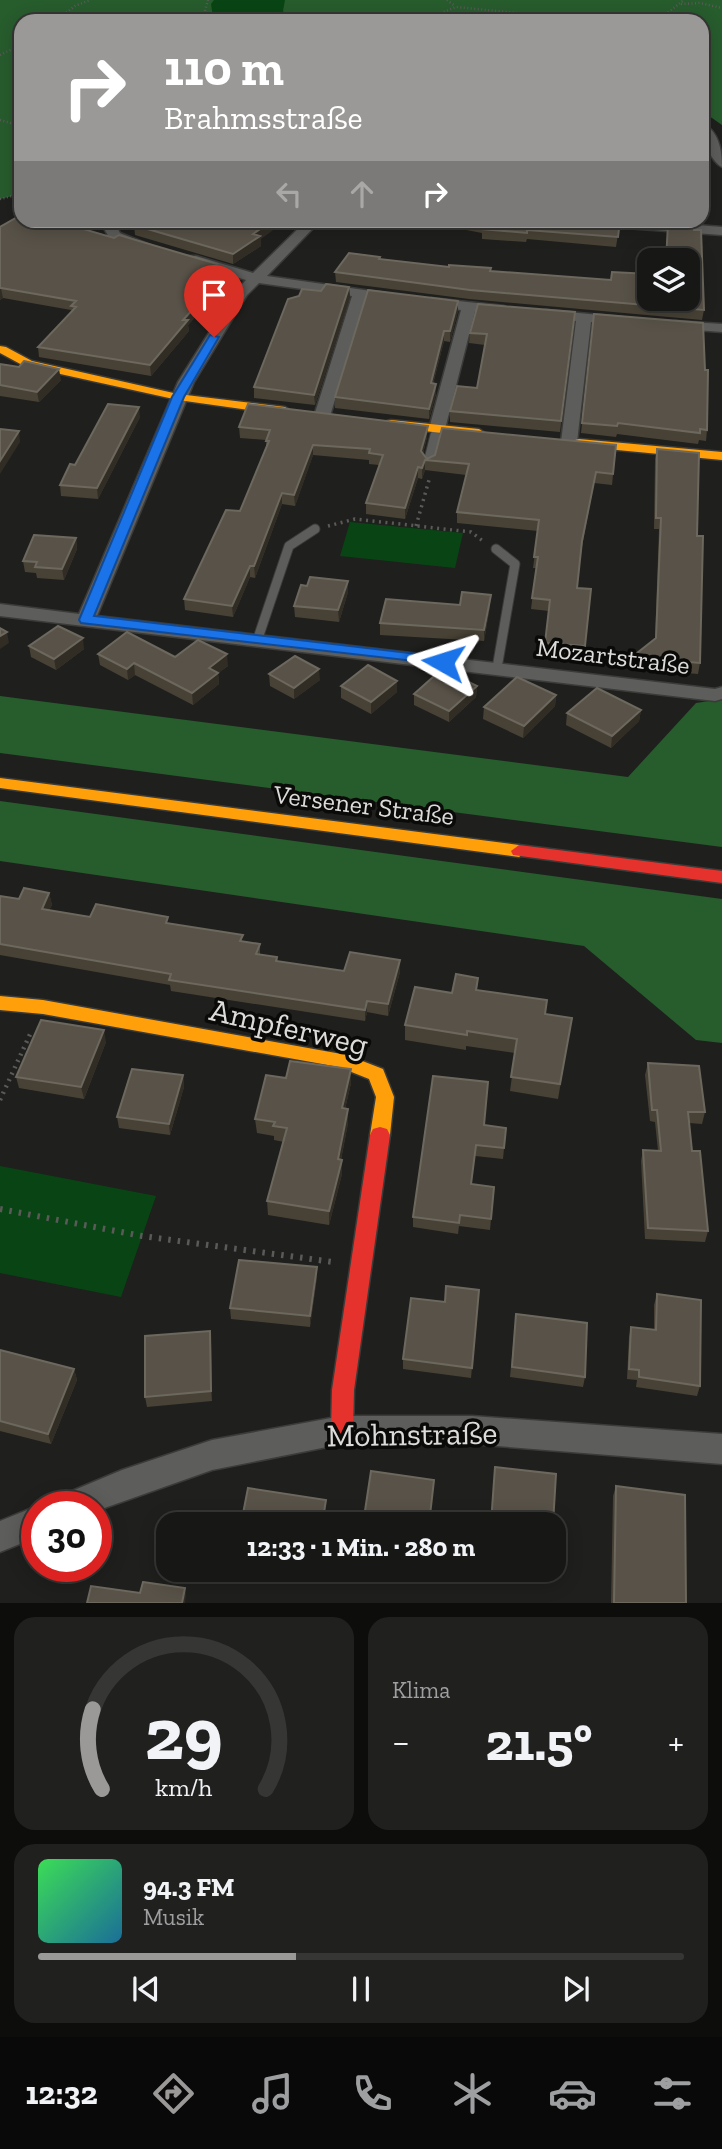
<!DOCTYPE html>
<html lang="de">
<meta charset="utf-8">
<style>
body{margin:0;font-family:"Zilla Slab",serif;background:#20201f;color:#f1f3f6;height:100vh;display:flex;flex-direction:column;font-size:26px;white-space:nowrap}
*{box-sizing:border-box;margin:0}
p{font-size:23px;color:#9e9fa1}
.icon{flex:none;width:38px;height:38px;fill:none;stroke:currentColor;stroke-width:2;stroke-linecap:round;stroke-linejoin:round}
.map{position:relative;height:1603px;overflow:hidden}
.panel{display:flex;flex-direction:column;gap:14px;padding:14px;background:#0d0d0c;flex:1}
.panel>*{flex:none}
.hud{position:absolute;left:14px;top:14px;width:695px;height:214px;border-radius:21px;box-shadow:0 4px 18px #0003,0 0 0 2px #363635;background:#9a9997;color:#fff;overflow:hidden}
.tools{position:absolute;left:637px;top:248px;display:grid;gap:14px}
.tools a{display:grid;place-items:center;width:63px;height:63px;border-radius:14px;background:#171716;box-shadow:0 4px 18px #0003,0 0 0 2px #363635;font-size:35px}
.speed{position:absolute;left:21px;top:1491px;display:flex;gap:14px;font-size:35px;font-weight:700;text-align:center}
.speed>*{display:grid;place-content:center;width:91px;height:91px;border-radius:50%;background:#171716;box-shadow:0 4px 18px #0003,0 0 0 2px #363635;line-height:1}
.speed .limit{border:10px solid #d22;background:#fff;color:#111}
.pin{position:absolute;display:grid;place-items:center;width:60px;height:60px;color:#fff;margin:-72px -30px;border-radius:50% 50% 50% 0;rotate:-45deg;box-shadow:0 0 7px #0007}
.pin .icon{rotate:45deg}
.me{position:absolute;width:77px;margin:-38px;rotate:276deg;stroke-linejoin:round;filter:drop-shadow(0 0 5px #0008)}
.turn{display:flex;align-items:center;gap:24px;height:147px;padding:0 35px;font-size:32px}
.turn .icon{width:91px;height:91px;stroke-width:2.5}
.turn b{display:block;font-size:49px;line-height:60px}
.lanes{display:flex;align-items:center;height:66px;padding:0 35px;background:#0003;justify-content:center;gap:35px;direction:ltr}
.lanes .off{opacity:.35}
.big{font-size:52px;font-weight:800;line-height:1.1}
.panel .card{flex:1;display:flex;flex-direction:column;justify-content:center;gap:10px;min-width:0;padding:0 24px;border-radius:21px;background:#20201f}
.panel .dial{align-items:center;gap:0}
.dial svg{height:182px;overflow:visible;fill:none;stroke:#363635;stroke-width:7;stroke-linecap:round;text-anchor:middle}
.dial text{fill:#f1f3f6;stroke:none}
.song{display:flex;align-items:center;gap:21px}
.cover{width:84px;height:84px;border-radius:10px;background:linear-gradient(135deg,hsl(130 70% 55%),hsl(200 70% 35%))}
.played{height:7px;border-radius:4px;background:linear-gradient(90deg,#9a9997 40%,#363635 40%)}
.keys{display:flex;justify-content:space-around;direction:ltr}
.heat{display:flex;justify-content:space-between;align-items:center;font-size:38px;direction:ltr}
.panel .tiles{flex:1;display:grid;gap:14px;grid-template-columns:1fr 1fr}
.card:last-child{grid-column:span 2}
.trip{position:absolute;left:156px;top:1512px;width:410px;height:70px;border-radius:21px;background:#171716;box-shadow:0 4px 18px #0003,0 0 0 2px #363635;font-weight:800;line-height:70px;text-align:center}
.tab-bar{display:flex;height:112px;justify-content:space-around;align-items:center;background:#090909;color:#9e9fa1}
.tab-bar .icon{width:49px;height:49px}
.tab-bar .selected{color:#9a9997}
.tab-bar b{font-size:32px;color:#f1f3f6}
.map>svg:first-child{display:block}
</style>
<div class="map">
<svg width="722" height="1603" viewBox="0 0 722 1603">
<rect width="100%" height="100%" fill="#1f1f1d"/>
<path fill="#094514" d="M199,0H297L296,21H186Z
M350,522L463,533L455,568L340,556Z
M0,1166L156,1196L121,1297L0,1273Z"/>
<path fill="#275c2d" d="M0,0H214L211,4L213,17L210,21H21V194L0,199Z
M285,0H722V125L702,111V21H290L283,11Z
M0,696L628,777L696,703L722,699V847L0,753Z
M0,801L722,899V1043L696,1040L584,946L0,861Z"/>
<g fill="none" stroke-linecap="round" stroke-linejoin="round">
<g stroke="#3b3b39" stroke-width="10">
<path id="lane-far1" d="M435,437L437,429"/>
</g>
<g stroke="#3b3b39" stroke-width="11">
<path id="lane" d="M428,463L435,435
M496,549L515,564L497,668
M257,641L289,546L315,529"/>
</g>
<g stroke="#3b3b39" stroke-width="3">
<path id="street" d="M702,123C719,131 722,150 722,167C710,161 701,136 702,123Z
M307,220H321L267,276L392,294L399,298L392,302L366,298L330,416L322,421L314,416L352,296L259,283L247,295L194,382L97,616L715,689L722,687V699L715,701L0,616V604L79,614L178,382L234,293L246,280L186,262V256H196L253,273Z
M566,220H633L722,227V235L572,224Z
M109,221L114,222L120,233L150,245L143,249L110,239L102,225Z
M431,298L504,306L511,310L504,314L475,311L445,429L437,434L429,429L461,310L426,305L424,302Z
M546,310L622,317L629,321L622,325L591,322L577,442L569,447L561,442L576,321L541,317L539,314L541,311Z
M675,321L722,324V332L670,328L668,325Z
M342,1416H472L722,1434V1464L472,1444H342L212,1470L96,1511V1507H56L60,1496L122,1470L212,1440Z
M37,1506L40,1507H37V1537L0,1552V1521Z"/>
</g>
<g stroke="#3b3b39" stroke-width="3">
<path id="slow" d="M0,346L6,347L32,361L178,394L285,407L291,411L285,415L178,400L24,366L0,353Z
M391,420L479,429L485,433L479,437L387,427V421Z
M579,439L722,452V460L575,446V440Z
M0,778L519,845L527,851L519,857L0,788Z
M0,996L43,1000L347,1055L383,1069L394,1097L390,1135L387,1141L380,1143L373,1141L370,1135L376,1097L369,1079L339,1067L43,1014L0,1010Z"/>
</g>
<g stroke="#3b3b39" stroke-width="3">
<path id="jam" d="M519,845L722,871V883L513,855L511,851Z
M380,1127L387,1129L390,1135L354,1390L353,1430L350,1438L342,1441L334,1438L331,1430L332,1390L370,1135L373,1129Z"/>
</g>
<path stroke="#5a5a58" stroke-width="2.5" stroke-dasharray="1 2.5" stroke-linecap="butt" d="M447,0L455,6
M681,4L700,3L722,8
M55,21L75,6L90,0
M202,21L208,0
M421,21L456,7L538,15L561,21
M657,21L684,0
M0,55L21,45
M0,120L21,126
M0,199L21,194"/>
<path stroke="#5a5a58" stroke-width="3.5" stroke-dasharray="2 4.5" stroke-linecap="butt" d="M328,526L355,519L471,532L483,541
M416,526L429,480"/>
<path stroke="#5a5a58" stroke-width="4.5" stroke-dasharray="2 5" stroke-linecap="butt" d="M0,1100L32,1030"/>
<path stroke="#5a5a58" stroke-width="6" stroke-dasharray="2.5 7" stroke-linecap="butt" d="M0,1209L142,1236L333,1262"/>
<use href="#lane-far1" stroke="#5d5d5c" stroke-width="7"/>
<use href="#lane" stroke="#5d5d5c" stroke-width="9"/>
<use href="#street" fill="#5d5d5c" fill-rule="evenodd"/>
<use href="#slow" fill="#ff9f0a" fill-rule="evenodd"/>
<use href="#jam" fill="#e5322d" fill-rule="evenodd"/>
</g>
<path fill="#484236" d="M427,220L620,221L616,247L527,239L526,242L482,239V233L430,223Z
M673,220H694V222Z
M668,224L694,230L704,310L702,320L469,299L336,282L335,272L380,257V260L491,271L649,299L688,261H665Z
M73,225L71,226L218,270L227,282L188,325L189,331L151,376L39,357L38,347L72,312L71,310L3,298L0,300V227Z
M134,225L261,239V246L233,264L135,235Z
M349,287L350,297L315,405L254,398V387L321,291Z
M458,311L450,342L444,341L433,384H436V394L429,419L335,408V397Z
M575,312L560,432L450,422V411L477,388L485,345L469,343L470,333Z
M594,314L707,430L706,441L699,440L698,444L617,434L616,437L581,433Z
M0,364L61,380L39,402L0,396Z
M140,417L98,499L61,496L60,485L75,465Z
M239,427L427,437L423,454L427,459L616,445L612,485L594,483L581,552L577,588L591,589L583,658L544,654L549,611L531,609L536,568H533L538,531L457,523V512L466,475L425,470L422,479L418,478L405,519L366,514V503L379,465L369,464V460L313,455L295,506L282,504L255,578L250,577L233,617L185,610L184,599L240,511L266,447V440L240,438Z
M657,449L697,536L700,663L698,674L630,668L632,657L655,639L659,529H654L655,459Z
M76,538L77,549L64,580L37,578L36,573L25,572L23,561Z
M348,592L339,622L295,617L294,606Z
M460,605L490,606L484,641L380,635V623Z
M29,646L84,649L56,670L31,657Z
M98,654L175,657L228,666L218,673L219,684L193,705L135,675L128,680L100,665Z
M269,674L320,680L294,699L270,686Z
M341,686L397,692L371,714L341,698Z
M477,686L476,697L449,722L414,705V694Z
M556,695L555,706L523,738L483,719L484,707Z
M641,710L639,721L611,748L566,725L567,713Z
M49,893L52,905L49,910L90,917L169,924L243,941L260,944V955L277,957L278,961L344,971L400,972L388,1016L367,1012L365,1021L171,991L170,985L0,955V896L19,899Z
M478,978L477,990L545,1014L572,1018L558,1099L510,1091L515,1053L466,1046V1050L405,1040V1025L452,993Z
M106,1042L84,1099L19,1088L16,1077Z
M648,1063L705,1112L702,1124L689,1123L692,1151L708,1231L705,1242L645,1239L641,1161L643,1150L658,1151L655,1122L650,1121L645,1075Z
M183,1075L184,1087L170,1135L119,1128L117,1117Z
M286,1078L351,1083L345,1109L348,1123L341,1160L342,1174L329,1225L268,1215L267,1201L284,1142L274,1140V1136L257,1133L255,1119Z
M484,1125L506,1128L503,1159L475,1156L471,1184L494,1187L490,1230L459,1226L458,1234L413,1227V1217Z
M317,1267V1277L310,1327L231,1319L230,1308Z
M479,1290L471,1378L403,1369V1359L445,1302Z
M657,1294L700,1386L697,1396L636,1387L637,1380L627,1379L629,1337L631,1327L654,1330V1305Z
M516,1314L585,1377L583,1387L510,1377Z
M211,1341L212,1401L147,1407L145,1397Z
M0,1350L74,1369L77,1380L51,1444L0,1431Z
M616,1486L686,1603H611L613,1496Z
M256,1570H316L314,1579Z"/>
<path fill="#312d25" d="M62,220H72L73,225L61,232L59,222Z
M273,220H287L261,239V246L233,264V254L253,234Z
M227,272V282L188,325L189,331L151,376L150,365L183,320Z
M349,287L350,297L315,405L314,395Z
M0,288H1L3,298L0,300Z
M458,301V311L450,342V331Z
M444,331V341L430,394L431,383Z
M59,369L61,380L39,402L37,392Z
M436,384V394L429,419V409Z
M139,407L140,417L98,499L97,488Z
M428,426L427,437L421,462V451Z
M19,431L20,442L0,474V461Z
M313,445V455L295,506L294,495Z
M425,460V470L422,479V468Z
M418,467V478L405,519V508Z
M282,493V504L255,578L254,566Z
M76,538L77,549L64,580L62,569Z
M250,566V577L233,617L232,606Z
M348,581V592L339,622L338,610Z
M491,595L490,606L484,641V630Z
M7,632L9,643L0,649V636Z
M83,638L84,649L56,670L54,659Z
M227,654L228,666L218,673L219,684L193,705L192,693L209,668Z
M134,663L135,675L128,680L127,669Z
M319,669L320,680L294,699V688Z
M397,681V692L371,714V702Z
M477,686L476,697L449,722V711Z
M556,695L555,706L523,738L524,726Z
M641,710L639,721L611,748L612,736Z
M49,893L52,905L44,920L42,909Z
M400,960V972L388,1016V1004Z
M367,1001V1012L365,1021V1010Z
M104,1030L106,1042L84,1099L81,1087Z
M351,1069V1083L342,1122V1108Z
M183,1075L184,1087L170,1135L169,1124Z
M348,1109V1123L338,1174V1159Z
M342,1160V1174L329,1225V1211Z
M317,1267V1277L310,1327V1316Z
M210,1331L211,1341L212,1401L211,1391Z
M74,1369L77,1380L51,1444L48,1434Z
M326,1500V1510L324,1524H322Z
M185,1588L186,1595L185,1603H182Z"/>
<path fill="#585248" stroke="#6d685e" stroke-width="2" d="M21,215V220H62L59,222L114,238L119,235L217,264L211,269L227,272L183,320H188L150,365L38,347L76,307L71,306L76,301L1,288H0V227Z
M141,220H273L253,234L260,236L233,254L134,225Z
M466,220H617L620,221L618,237L527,230V233L482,229L484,224Z
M668,224L694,226V230H701L704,310L470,290L335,272L349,253L380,257L379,259L449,267V265L491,268L490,271L611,280L612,272L649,274V299H688V261H666Z
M326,284L349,287L314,395L254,387L288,299L299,296L302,289L321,291Z
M368,290L458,301L450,331H444L431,383L436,384L429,409L335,397Z
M478,304L575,312L561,421L450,411L457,386L477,388L487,334L470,333Z
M594,314L703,323L705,370H708L707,430L700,429V433L618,423L617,426L582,423Z
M24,361L59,369L37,392L0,385V364L19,367Z
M108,404L139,407L97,488L60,485L70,464L75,465Z
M248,404L428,426L421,451L427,459L435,455L442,428L616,445L613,474L596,472L582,541L577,588L591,589L585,646L545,643L550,600L532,598L538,557H534L539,520L457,512L469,464L425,460L422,468L418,467L405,508L366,503L383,455L369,453L370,449L313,445L294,495L282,493L254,566H250L232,606L184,599L226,510L240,511L269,441H266L270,430L239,427Z
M0,429L19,431L0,461Z
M657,449L699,453L697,536H703L700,663L632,657L656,638L661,518H656Z
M34,535L76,538L62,569L35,567L37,562L23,561Z
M310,577L348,581L338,610L294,606L301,585L307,586Z
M462,592L491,595L484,630L380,623L386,599L460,605Z
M58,626L83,638L54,659L29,646Z
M0,628L7,632L0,636Z
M127,632L175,657L198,640L227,654L209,668L218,673L192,693L134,663L127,669L98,654Z
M295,656L319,669L294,688L269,674Z
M368,665L397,681L371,702L341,686Z
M442,669L477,686L449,711L414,694Z
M517,677L556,695L524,726L484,707Z
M597,688L641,710L612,736L567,713Z
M24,888L49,893L42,909L90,917L96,904L168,917L166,923L243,935L240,941L260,944L256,954L277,957L276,961L344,971L350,952L400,960L388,1004L367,1001L365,1010L169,980L171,974L0,944V896L19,899Z
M456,974L478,978L476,990L547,1000L545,1014L572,1018L560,1084L511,1077L517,1039L467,1031V1035L405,1025L415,987L452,993Z
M41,1020L104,1030L81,1087L16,1077Z
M290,1061L351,1069L342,1108L348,1109L338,1159L342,1160L329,1211L267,1201L287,1128L273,1126L275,1122L255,1119L266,1075L286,1078Z
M648,1063L699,1066L705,1112H688L692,1151H700L708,1231L648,1228L643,1150L661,1151L657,1110H652Z
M132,1069L183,1075L169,1124L117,1117Z
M433,1076L488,1082L484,1125L506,1128L504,1148L476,1145L471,1184L494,1187L491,1219L460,1215L459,1223L413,1217Z
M239,1260L317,1267L310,1316L230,1308Z
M446,1286L479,1290L472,1368L403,1359L411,1298L445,1302Z
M657,1294L701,1300L700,1386L639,1377V1370L629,1369L631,1327L656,1330Z
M516,1314L587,1323L585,1377L512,1367Z
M210,1331L211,1391L145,1397V1336Z
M0,1350L74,1369L48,1434L0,1421Z
M495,1467L556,1474L553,1524H499L491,1523Z
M371,1471L434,1480L429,1524H363Z
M616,1486L685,1495L686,1603H614Z
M248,1488L326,1500L322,1524H241Z
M143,1582L185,1588L182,1603H87L91,1586L140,1593Z"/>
<path fill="#1a73e8" stroke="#114b97" stroke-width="2" d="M210,335L219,337L184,397L94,616L443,657L449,659L451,662L449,665L81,623L79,620L172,397Z"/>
<g text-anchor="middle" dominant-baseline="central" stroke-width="7" stroke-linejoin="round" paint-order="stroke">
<g font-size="26" fill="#dcdbd9" stroke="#0a0a08">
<text transform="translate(613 656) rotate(7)">Mozartstraße</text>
<text transform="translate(364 805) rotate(7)">Versener Straße</text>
</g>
<g font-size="32" fill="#dcdbd9" stroke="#0a0a08">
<text transform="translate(289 1027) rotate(13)">Ampferweg</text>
<text transform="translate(412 1434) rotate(-1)">Mohnstraße</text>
</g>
</g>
</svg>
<div class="tools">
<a><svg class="icon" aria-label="layers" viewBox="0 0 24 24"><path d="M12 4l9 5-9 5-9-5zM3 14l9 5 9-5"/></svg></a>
</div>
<div class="speed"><div class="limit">30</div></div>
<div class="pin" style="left:214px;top:337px;background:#d93025"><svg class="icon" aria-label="arrive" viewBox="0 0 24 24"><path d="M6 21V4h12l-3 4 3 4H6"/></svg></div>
<svg class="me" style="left:443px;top:662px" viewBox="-20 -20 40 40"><path d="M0-17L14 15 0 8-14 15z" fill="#1a73e8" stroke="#fff" stroke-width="4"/></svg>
<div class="trip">12:33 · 1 Min. · 280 m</div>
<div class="hud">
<div class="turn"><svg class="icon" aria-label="right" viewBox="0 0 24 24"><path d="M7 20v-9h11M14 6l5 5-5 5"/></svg><div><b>110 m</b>Brahmsstraße</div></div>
<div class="lanes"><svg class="icon off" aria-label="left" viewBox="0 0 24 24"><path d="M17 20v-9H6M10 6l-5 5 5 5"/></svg><svg class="icon off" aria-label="ahead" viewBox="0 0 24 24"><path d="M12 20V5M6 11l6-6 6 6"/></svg><svg class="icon" aria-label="right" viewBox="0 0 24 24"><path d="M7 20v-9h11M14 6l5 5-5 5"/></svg></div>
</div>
</div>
<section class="panel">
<div class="tiles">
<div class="card dial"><svg viewBox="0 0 100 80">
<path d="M14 69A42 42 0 1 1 86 69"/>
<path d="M14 69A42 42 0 0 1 10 34" stroke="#9a9997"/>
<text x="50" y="56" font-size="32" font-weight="700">29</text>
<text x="50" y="72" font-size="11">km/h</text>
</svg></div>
<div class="card"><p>Klima</p>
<div class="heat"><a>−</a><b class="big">21.5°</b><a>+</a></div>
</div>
<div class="card">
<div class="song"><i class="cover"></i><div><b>94.3 FM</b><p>Musik</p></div></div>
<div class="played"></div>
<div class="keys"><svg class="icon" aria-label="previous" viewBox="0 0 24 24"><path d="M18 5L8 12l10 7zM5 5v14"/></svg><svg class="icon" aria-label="pause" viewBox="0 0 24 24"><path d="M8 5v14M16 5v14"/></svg><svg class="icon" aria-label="next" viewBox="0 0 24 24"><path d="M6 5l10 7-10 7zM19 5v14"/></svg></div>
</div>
</div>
</section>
<nav class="tab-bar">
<b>12:32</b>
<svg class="icon selected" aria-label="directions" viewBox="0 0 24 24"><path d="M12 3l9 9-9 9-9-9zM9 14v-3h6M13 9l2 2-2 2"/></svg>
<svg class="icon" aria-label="music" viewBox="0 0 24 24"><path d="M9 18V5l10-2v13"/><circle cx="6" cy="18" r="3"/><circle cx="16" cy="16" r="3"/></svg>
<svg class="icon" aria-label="phone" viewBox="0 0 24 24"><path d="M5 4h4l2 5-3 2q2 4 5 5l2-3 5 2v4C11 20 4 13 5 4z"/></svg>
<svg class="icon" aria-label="climate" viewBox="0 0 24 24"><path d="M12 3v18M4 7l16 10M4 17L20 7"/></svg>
<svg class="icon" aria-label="car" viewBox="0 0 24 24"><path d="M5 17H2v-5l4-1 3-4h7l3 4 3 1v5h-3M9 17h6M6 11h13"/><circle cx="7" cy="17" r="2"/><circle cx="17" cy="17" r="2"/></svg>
<svg class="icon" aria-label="filters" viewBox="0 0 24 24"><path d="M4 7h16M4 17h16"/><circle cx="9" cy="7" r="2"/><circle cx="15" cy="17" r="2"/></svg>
</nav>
